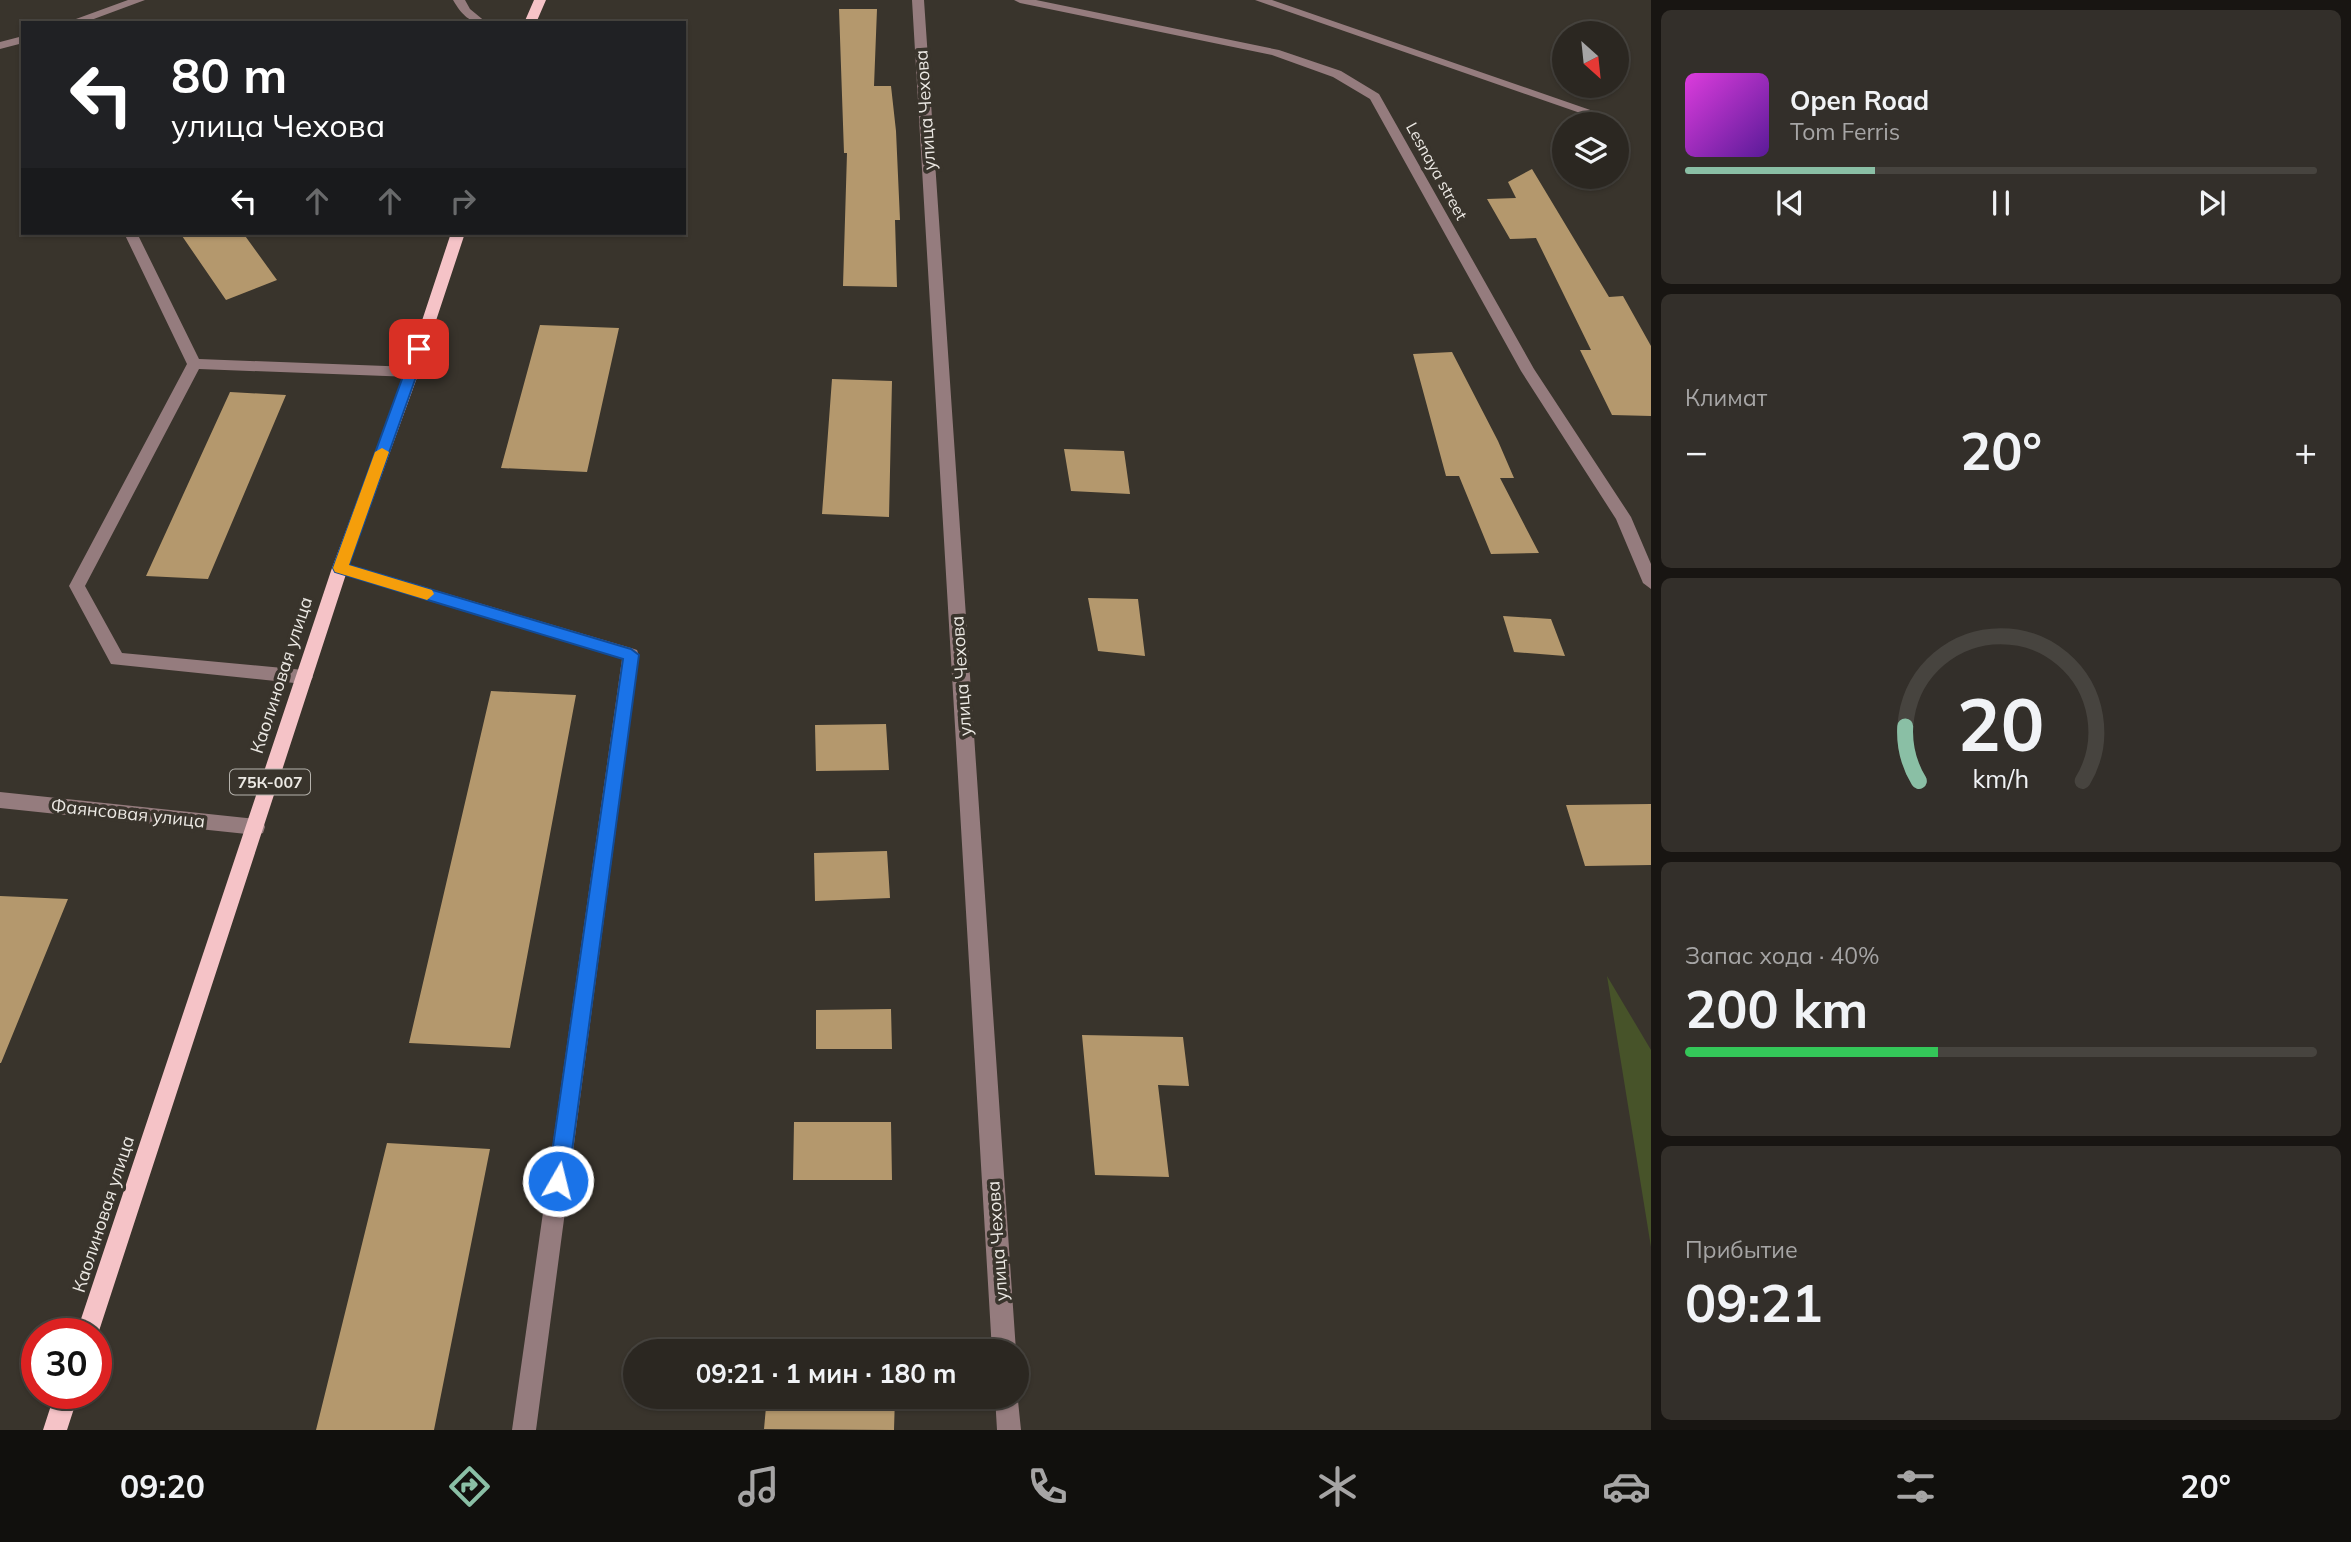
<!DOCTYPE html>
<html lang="ru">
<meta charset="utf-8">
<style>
body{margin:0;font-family:Mulish,sans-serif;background:#332f2a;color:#f1f3f6;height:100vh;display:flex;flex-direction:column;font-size:26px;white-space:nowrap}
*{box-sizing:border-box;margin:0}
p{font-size:23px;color:#a6a5a5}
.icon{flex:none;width:38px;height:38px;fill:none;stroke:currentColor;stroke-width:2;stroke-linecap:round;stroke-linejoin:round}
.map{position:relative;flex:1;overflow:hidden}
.details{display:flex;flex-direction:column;gap:10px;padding:10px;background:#181512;width:700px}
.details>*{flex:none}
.banner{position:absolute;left:21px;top:21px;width:665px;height:214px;border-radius:0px;box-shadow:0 2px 5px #0004,0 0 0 2px #47443f;background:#202124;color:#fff;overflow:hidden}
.needle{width:46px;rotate:153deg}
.fabs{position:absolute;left:1552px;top:21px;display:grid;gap:14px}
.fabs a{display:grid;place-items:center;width:77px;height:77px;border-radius:50%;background:#2b2721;box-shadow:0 2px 5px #0004,0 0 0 2px #47443f;font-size:35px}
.speed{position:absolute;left:21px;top:1318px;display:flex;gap:14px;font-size:35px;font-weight:700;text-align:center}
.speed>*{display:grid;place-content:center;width:91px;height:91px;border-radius:50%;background:#2b2721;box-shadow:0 2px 5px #0004,0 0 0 2px #47443f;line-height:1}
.speed .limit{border:10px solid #d22;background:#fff;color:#111}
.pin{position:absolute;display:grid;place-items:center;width:60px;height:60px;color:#fff;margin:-30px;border-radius:14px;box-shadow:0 4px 10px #0006}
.me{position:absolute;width:77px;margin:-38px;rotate:8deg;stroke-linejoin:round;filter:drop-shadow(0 0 5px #0008)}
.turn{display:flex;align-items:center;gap:24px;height:147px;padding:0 35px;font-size:32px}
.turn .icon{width:91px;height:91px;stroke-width:2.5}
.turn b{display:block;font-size:49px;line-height:60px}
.lanes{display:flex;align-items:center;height:66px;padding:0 35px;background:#0003;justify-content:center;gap:35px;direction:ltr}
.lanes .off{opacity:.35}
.big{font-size:52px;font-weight:700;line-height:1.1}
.details .card{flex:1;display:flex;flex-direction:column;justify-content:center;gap:10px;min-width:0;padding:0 24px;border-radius:10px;background:#332f2a}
.details .dial{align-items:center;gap:0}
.dial svg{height:182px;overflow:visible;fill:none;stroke:#47443f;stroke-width:7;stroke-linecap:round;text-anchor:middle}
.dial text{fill:#f1f3f6;stroke:none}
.song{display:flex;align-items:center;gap:21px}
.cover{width:84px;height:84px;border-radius:10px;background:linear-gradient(135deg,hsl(300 70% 55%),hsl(270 70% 35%))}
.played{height:7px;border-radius:4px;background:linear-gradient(90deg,#8abfa5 30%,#47443f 30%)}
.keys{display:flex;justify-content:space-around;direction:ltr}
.heat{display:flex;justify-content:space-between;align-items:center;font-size:38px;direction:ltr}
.charge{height:10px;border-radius:5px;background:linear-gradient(90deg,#34c759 40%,#47443f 0)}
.trip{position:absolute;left:623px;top:1339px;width:406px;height:70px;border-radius:35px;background:#2b2721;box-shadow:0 2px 5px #0004,0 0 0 2px #47443f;font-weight:700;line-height:70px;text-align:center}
.tab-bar{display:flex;height:112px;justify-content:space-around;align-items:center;background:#11100d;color:#a6a5a5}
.tab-bar .icon{width:49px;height:49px}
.tab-bar .on{color:#8abfa5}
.tab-bar b{font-size:32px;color:#f1f3f6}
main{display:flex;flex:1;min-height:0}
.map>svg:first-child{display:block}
</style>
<main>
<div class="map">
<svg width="1651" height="1430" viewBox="0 0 1651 1430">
<rect width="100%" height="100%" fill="#39342c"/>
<path fill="#475329" d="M1607,976L1651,1050V1247Z"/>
<path fill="#b4986d" d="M839,9H877L874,86H891L896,131L900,220H895L897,287L843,286L847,153H844Z
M1532,169L1609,297L1623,296L1651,346V416L1612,415L1580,350H1591L1536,238L1510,239L1487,199L1516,198L1508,182Z
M180,233H243L277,280L226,300Z
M540,325L619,328L587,472L501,468Z
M1452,352L1498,441L1514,478H1500L1539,553L1491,554L1459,476H1446L1413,354Z
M832,379L892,381L889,517L822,514Z
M230,392L286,395L208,579L146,576Z
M1064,449L1124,451L1130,494L1071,491Z
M1088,598L1138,599L1145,656L1098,651Z
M1503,616L1551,619L1565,656L1514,652Z
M491,691L576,695L510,1048L409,1043Z
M886,724L889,770L816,771L815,725Z
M1651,804V865L1585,866L1566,805Z
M887,851L890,898L815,901L814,853Z
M0,896L68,899L1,1063H0Z
M891,1009L892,1049H816V1010Z
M1082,1035L1183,1037L1189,1086L1158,1085L1169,1177L1095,1175Z
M794,1122H891L892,1180H793Z
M387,1143L490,1149L434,1430H316Z
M771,1341L896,1347V1351H770Z
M767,1396H895L894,1430L764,1429Z"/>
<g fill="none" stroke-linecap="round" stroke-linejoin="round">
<path fill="#957c7e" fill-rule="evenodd" d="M128,0H145L83,23H65Z
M453,0H465L470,9L487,23C469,23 462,15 453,0Z
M912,0H924L1016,1351H992Z
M1014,0H1036L1279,50L1341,71L1379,94L1534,369L1631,517L1651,564V589L1643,583L1616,519L1521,371L1370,99L1333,77L1272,55L1020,3Z
M1255,0H1272L1596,112L1586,115Z
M23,36V43L0,49V42Z
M124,233H137L199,359L412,367L419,372L412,377L199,369L85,586L122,653L304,670L310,672L313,677L310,682L304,684L111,664L69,586L187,364Z
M340,562L631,648L637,650L639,655L536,1430H512L622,659L334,572L332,568Z
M0,792L256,819L263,821L265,827L263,833L256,835L0,808Z
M1017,1391L1021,1430H997L995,1396H1017Z"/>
<path fill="#f5c3c7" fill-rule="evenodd" d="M534,0H546L536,23H524Z
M451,233H465L419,372L348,568L98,1334L96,1339V1334H76L332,568L405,372Z
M55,1393H79L67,1430H43Z"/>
</g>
<path fill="#1a73e8" stroke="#114b97" stroke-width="2" d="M419,345L426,349L349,565L631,649L639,655L568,1181L565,1188L558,1191L551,1188L548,1181L623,659L335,572L333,568L413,349Z"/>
<path fill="#f59e0b" d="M382,448L389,452L349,565L432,590L434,594L427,600L335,572L333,568L375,452Z"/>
<g text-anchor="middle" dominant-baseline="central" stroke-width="7" stroke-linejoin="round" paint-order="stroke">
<g font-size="16" fill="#ece9e4" stroke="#39342c">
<text transform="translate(1437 171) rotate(61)">Lesnaya street</text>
</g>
<rect fill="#39342c" stroke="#b6b3ad" stroke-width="2" x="230" y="769.5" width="80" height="25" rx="5"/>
<g font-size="16" font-weight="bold" fill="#ece9e4">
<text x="270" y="782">75К-007</text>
</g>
<g font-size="18" fill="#ece9e4" stroke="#39342c">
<text transform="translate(925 110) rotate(-94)">улица Чехова</text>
<text transform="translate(281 675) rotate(-72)">Каолиновая улица</text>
<text transform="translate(961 676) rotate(-94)">улица Чехова</text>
<text transform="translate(128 813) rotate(6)">Фаянсовая улица</text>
<text transform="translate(103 1214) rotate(-72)">Каолиновая улица</text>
<text transform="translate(997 1241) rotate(-94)">улица Чехова</text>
</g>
</g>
</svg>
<div class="fabs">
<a><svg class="needle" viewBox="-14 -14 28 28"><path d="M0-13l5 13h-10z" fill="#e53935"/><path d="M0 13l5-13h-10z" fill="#a6a5a5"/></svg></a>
<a><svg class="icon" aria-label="layers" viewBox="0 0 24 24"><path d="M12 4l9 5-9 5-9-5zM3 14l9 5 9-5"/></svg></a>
</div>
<div class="speed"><div class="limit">30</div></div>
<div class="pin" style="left:419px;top:349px;background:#d93025"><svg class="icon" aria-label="arrive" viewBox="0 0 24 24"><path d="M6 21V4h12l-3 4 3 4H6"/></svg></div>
<svg class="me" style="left:558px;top:1181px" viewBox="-20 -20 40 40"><circle r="17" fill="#1a73e8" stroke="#fff" stroke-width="3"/><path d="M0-11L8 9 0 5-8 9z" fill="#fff"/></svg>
<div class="trip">09:21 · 1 мин · 180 m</div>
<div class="banner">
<div class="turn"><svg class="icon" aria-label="left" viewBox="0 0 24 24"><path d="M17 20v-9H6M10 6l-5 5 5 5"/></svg><div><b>80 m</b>улица Чехова</div></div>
<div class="lanes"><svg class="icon" aria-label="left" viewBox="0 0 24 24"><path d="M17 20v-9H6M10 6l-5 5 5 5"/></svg><svg class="icon off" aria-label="ahead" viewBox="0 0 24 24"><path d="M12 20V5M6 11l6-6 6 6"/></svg><svg class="icon off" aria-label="ahead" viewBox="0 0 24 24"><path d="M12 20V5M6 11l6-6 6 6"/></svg><svg class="icon off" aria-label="right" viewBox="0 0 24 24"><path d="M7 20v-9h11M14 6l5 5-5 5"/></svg></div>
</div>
</div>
<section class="details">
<div class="card">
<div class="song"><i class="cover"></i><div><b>Open Road</b><p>Tom Ferris</p></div></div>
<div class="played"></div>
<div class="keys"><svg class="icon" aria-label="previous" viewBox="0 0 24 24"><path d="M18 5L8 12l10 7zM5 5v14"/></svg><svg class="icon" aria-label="pause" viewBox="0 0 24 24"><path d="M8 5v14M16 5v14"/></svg><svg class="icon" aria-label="next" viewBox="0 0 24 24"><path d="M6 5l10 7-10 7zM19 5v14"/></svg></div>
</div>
<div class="card"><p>Климат</p>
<div class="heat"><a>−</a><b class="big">20°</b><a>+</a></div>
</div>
<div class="card dial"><svg viewBox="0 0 100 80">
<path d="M14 69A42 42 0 1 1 86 69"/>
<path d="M14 69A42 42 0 0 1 8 45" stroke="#8abfa5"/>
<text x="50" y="56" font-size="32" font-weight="700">20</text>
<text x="50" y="72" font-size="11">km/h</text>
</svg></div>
<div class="card"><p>Запас хода · 40%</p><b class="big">200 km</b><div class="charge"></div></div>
<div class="card"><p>Прибытие</p><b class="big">09:21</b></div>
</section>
</main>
<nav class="tab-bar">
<b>09:20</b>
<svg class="icon on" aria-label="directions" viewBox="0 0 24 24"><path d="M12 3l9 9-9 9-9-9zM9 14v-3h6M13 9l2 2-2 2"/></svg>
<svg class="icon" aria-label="music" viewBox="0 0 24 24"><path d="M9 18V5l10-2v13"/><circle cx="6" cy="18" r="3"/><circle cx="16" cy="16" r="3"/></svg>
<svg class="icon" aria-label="phone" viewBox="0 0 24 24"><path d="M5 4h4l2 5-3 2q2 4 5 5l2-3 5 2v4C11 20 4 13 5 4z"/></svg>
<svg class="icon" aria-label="climate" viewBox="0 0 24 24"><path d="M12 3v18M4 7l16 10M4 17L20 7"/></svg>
<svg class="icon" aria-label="car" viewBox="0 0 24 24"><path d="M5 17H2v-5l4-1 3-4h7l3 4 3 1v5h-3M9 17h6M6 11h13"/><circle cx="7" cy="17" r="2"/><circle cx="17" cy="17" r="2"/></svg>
<svg class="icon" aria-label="filters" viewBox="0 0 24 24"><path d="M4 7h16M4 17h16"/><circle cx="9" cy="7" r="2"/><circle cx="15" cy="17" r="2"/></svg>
<b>20°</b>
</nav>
